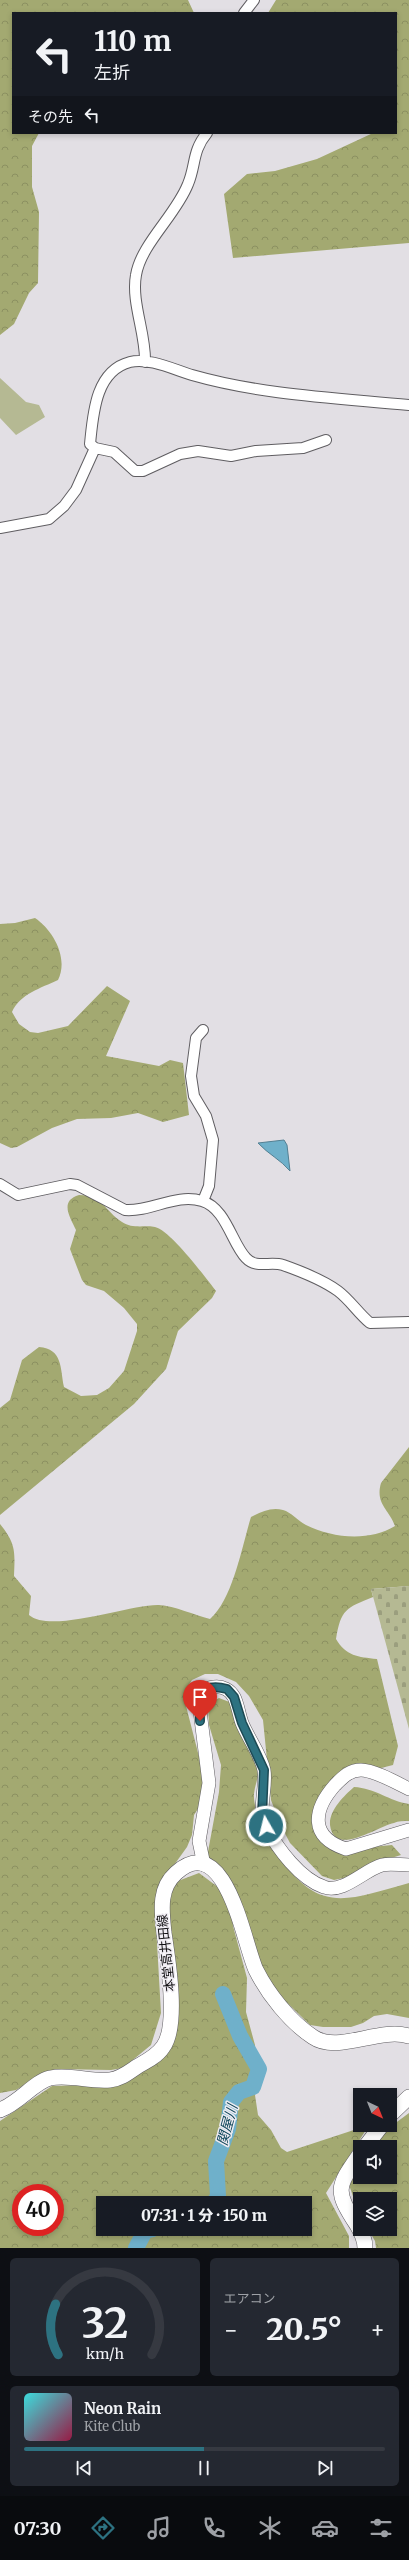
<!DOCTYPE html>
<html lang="ja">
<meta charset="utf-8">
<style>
body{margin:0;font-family:Merriweather,"Noto Sans JP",serif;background:#242831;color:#f1f3f6;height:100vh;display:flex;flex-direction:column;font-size:15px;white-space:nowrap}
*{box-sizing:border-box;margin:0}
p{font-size:13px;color:#9ea1a6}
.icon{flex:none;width:22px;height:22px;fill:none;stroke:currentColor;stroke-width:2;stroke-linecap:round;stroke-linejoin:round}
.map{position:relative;height:2248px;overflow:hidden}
.sheet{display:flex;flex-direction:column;gap:10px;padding:10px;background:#0d0f14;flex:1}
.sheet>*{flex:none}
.banner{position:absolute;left:12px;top:12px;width:385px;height:122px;border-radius:0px;box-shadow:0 2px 6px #0003;background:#171b24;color:#f1f3f6;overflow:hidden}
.needle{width:26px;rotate:137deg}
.tools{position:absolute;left:353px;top:2088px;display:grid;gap:8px}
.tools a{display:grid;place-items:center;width:44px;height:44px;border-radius:0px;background:#171b24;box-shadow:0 2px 6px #0003;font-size:20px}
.speed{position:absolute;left:12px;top:2184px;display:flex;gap:8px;font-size:20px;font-weight:700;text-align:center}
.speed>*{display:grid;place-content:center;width:52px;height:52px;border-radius:50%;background:#171b24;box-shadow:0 2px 6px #0003;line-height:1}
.speed .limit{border:6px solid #d22;background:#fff;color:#111}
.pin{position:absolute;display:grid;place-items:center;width:34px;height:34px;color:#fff;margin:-41px -17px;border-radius:50% 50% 50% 0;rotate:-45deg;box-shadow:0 0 4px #0007}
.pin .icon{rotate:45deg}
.me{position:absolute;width:44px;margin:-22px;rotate:352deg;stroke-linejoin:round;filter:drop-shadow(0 0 3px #0008)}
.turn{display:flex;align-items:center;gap:14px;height:84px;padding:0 16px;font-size:18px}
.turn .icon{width:52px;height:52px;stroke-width:2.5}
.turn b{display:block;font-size:28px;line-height:34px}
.then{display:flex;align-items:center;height:38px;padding:0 16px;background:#0003;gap:8px;font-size:15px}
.big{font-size:30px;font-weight:800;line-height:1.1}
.sheet .widget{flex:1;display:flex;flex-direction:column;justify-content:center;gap:6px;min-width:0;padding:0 14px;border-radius:6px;background:#242831}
.sheet .dial{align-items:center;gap:0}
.dial svg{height:104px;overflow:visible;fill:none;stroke:#363941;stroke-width:7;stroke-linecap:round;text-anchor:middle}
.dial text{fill:#f1f3f6;stroke:none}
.song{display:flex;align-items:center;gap:12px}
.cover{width:48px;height:48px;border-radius:6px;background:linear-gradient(135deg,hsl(180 70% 55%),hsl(340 70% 35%))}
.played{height:4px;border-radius:2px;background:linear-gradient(90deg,#2d7281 50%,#363941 50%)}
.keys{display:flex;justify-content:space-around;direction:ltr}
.heat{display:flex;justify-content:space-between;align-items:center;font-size:22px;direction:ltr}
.sheet .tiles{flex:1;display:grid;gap:10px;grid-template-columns:1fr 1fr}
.widget:last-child{grid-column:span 2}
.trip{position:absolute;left:96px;top:2196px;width:216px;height:40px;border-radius:0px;background:#171b24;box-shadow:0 2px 6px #0003;font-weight:800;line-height:40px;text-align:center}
.dock{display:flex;height:64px;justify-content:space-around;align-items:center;background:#090b0e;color:#9ea1a6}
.dock .icon{width:28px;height:28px}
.dock .selected{color:#2d7281}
.dock b{font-size:18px;color:#f1f3f6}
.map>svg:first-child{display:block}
</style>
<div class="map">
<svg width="409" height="2248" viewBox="0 0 409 2248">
<defs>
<pattern id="forest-crowns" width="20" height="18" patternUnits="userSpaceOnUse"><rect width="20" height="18" fill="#a3a971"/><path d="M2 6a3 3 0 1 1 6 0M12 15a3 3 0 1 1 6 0" fill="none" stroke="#8b9061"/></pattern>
<pattern id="cemetery-stones" width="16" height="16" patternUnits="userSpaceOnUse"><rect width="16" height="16" fill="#b5b993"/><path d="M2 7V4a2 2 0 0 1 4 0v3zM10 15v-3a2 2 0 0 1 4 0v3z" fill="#9b9e7e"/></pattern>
</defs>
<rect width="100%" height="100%" fill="#e2dfe4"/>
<path fill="#b5b993" d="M0,378L26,402L39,405L45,417L16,435L0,418Z"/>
<path fill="url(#forest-crowns)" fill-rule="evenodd" d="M0,0H188L194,13H13V133H39L32,146V187L39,212L38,283L29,293L14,324L0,335Z
M276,0H409V243L233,258L224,194L247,174L275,171L317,159L373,133H396V13H268Z
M35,918C53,930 69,958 58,980C41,988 20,994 12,1012L19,1024L30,1032L38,1033L68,1026L107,986L130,1001L106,1056L159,1066L170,1060L183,1063L189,1115L163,1122L138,1113L111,1118L77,1119L52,1128L17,1147L11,1148L0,1143V924L15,923Z
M79,1195C103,1196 104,1210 122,1222C132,1229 143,1225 155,1227C170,1230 206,1278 216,1291L212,1298L178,1331L166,1369L134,1404L0,1515V1408L10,1400L22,1360L39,1347C63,1349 60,1368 64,1387L81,1396L97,1395L109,1388L124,1371L137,1331V1324L124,1308L104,1291L86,1285L82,1280L70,1249L76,1230C70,1217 59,1201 79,1195Z
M409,1447V1586L371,1589L373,1597C346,1608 341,1609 336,1639C346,1656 358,1657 377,1659L398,1746L393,1765L381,1768L361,1766L326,1786L320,1832L339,1850L392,1845L401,1855L369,1865L353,1876L334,1880L322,1876L290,1843L280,1824L271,1800L263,1720L249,1696L236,1682L218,1674H205L192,1680L184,1692V1698L206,1784L201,1804L194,1815L192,1835L187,1847L164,1879L155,1908L161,2013L151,2045L123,2068L111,2070L56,2069L44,2073L16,2090L0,2093V1524C16,1544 15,1551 14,1576L31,1596L29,1615C51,1634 130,1604 159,1605C175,1606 194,1615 210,1619C233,1599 242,1546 251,1517C261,1512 271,1507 283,1510C291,1512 298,1521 306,1525C332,1538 369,1542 395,1526C389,1509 375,1504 381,1483Z
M219,1698L232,1703C240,1720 255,1744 258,1761C261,1773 255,1783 254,1794C253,1810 266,1839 275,1851C318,1915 344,1901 409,1883V2018L387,2014L374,2016L363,2023L351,2027H323L310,2025L270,1986L207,1857L219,1792L221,1765L209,1725L208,1704Z
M354,1787C375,1788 389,1801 409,1804V1821C404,1821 398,1821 394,1823C378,1826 334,1858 330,1825C329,1810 344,1796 354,1787Z
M199,1873L226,1893L232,1905L233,1926L247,1978L246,2012L255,2045L257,2081L255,2095L258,2115L271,2130L281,2148L287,2152L369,2125L326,2193L349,2236V2248H0V2121L52,2086L118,2084L164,2054L168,1898L178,1881ZM21,2193H55V2227H21ZM103,2203H305V2229H103Z
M409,2113V2248H376L375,2241L368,2229H390V2199H360V2216L349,2185L360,2168V2177H390V2147H373L382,2133Z"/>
<path fill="url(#cemetery-stones)" d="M409,1586V1729L371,1589Z"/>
<path fill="#6fb0ca" stroke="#538093" d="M284,1140L287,1145L290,1171C281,1160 268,1154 258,1143Z"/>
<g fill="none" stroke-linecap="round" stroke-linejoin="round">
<path stroke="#6fb0ca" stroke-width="16" d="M214,2203L218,2196L216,2161L228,2129L231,2102L239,2092L253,2087L259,2069L240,2036L223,1994
M136,2248L145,2231L153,2229"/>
<g stroke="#5f5d61" stroke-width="12">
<path id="minor" d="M244,13L254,0
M145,362C146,334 131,302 136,275C141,244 176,215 188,184C196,165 192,151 207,133
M326,440L303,448L256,451L231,456L198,451L180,454L143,471H135L114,452L95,448L90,444C93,415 95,371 130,362C148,357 175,370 192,375C262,395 337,398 409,405
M0,528L49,519L64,506L76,490L95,448
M0,1184L18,1195L70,1184L77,1185L125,1210C151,1212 176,1193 202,1201C226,1208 232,1244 246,1258C256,1269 270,1261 283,1265C300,1271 323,1280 338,1291C350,1300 358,1313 370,1323L409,1322
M203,1201L209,1186L213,1140L206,1116L194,1096L191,1076L196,1038L203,1030"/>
</g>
<g stroke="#5f5d61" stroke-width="14">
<path id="tertiary" d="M409,1789C397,1783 374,1770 361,1770C349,1770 342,1778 335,1785C313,1810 309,1837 346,1849L409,1830
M204,1865L199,1841L209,1783L199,1703C201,1695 204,1688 214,1687C223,1686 230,1690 234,1697C238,1705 239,1715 242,1723C248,1738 261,1755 264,1770C267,1789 257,1810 266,1827C278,1849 300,1879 324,1887C343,1894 364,1870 382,1865C390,1863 400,1865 409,1865"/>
</g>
<g stroke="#5f5d61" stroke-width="16">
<path id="secondary" d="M0,2110C19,2103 34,2082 50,2078C70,2074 90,2082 110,2080C121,2079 129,2072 138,2066C147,2061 157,2056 163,2047C179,2026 168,1959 164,1933C162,1912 158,1889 176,1873C226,1828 244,1945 256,1970C268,1994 290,2022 313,2037C338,2054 379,2027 409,2036
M390,2115L409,2097
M365,2147L382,2125
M360,2154C337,2187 334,2190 357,2225C362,2233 365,2239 365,2248"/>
</g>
<use href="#minor" stroke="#fff" stroke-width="10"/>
<use href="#tertiary" stroke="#fff" stroke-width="13"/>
<use href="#secondary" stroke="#fff" stroke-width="15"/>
</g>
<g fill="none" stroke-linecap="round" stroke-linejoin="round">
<g stroke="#1d4a54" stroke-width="10">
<path id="route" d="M200,1721C199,1700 199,1681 227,1689L234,1697L242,1723L264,1770L262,1816L266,1826"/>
</g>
<use href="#route" stroke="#2d7281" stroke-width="7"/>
</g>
<g text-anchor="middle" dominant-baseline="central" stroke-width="3" stroke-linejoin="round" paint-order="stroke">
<g font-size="13" fill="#111012" stroke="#efecf2">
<text transform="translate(166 1953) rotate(-96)">本堂高井田線</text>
</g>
<g font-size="14" font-style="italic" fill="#0f475a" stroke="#efecf2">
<text transform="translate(227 2125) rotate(-75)">関屋川</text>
</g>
</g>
</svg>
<div class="tools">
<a><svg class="needle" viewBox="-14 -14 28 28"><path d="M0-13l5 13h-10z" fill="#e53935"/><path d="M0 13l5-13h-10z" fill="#9ea1a6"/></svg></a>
<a><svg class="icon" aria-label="sound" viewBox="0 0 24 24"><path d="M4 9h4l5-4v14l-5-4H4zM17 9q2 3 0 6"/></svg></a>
<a><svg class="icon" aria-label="layers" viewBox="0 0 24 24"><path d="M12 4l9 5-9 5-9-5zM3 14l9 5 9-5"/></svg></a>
</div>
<div class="speed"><div class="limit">40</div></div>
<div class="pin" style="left:200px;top:1721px;background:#d93025"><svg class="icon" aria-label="arrive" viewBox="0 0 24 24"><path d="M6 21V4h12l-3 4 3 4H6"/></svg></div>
<svg class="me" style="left:266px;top:1826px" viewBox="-20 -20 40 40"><circle r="17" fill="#2d7281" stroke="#fff" stroke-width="3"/><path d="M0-11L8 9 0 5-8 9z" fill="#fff"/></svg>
<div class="trip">07:31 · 1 分 · 150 m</div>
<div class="banner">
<div class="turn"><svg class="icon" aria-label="left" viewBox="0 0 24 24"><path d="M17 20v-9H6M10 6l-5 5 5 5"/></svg><div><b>110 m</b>左折</div></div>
<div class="then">その先<svg class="icon" aria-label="left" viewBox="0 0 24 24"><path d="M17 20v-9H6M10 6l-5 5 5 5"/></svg></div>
</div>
</div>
<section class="sheet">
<div class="tiles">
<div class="widget dial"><svg viewBox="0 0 100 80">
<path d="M14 69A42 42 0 1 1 86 69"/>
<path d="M14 69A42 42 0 0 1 12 30" stroke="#2d7281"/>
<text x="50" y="56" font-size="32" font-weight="700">32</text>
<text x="50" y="72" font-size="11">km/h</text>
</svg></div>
<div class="widget"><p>エアコン</p>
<div class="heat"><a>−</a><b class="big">20.5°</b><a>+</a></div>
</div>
<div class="widget">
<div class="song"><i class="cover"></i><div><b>Neon Rain</b><p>Kite Club</p></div></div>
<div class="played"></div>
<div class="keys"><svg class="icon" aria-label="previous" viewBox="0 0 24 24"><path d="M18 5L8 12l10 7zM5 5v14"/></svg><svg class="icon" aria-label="pause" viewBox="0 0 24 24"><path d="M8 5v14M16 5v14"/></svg><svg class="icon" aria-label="next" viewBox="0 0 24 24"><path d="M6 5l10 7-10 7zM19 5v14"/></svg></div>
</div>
</div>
</section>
<nav class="dock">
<b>07:30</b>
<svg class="icon selected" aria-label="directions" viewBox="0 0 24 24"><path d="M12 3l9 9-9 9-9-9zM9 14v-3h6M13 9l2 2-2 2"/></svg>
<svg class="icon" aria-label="music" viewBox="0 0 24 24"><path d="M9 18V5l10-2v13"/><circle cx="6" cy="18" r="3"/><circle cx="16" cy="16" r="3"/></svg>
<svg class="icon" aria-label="phone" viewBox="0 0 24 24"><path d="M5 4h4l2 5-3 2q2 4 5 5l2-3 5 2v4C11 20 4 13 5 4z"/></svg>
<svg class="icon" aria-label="climate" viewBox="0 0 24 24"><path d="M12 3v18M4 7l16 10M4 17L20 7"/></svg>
<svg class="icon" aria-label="car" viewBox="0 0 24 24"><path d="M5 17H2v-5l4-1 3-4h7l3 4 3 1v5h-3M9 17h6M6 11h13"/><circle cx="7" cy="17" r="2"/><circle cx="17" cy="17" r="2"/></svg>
<svg class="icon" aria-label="filters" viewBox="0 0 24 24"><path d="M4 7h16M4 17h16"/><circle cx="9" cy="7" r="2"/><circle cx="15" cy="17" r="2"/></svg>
</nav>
